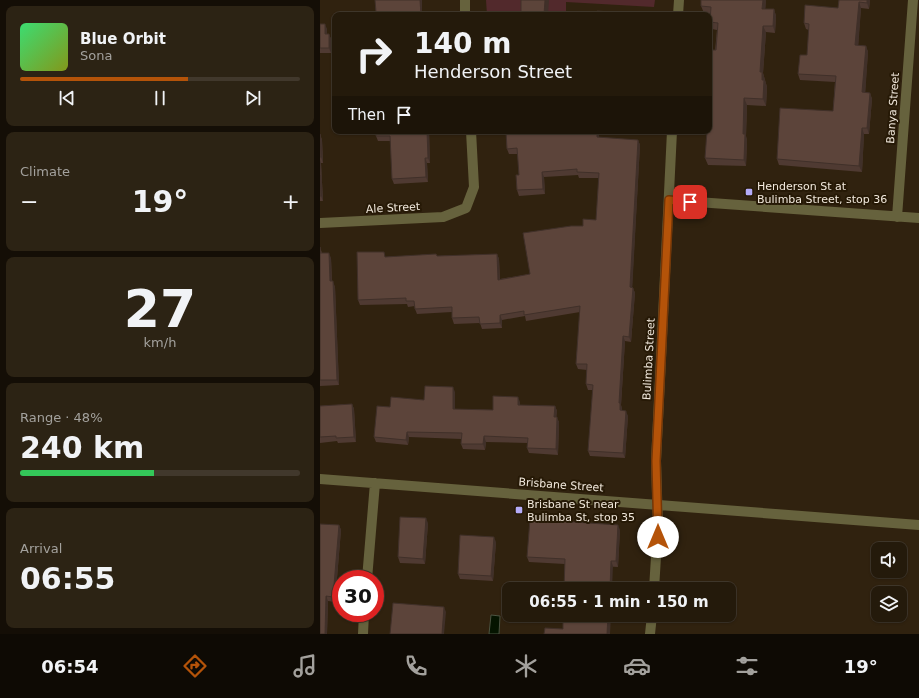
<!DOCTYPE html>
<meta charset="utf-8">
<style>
body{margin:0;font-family:"DejaVu Sans",sans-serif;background:#2c2314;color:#f1f3f6;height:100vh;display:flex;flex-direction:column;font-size:15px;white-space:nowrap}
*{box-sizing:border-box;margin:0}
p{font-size:13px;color:#a3a19d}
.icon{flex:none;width:22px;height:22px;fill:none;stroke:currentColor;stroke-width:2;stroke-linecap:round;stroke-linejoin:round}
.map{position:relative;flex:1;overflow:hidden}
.side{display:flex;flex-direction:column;gap:6px;padding:6px;background:#140e06;width:320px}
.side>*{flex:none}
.hud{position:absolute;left:12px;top:12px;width:380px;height:122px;border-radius:8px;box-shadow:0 1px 3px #0004,0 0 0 1px #41382c;background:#241a0b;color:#f1f3f6;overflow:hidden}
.fabs{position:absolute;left:551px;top:542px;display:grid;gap:8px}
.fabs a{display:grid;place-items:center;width:36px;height:36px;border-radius:8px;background:#241a0b;box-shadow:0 1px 3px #0004,0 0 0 1px #41382c;font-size:20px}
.speed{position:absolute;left:12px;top:570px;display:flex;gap:8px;font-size:20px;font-weight:700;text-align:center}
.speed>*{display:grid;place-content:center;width:52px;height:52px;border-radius:50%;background:#241a0b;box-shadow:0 1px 3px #0004,0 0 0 1px #41382c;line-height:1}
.speed .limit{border:6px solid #d22;background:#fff;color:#111}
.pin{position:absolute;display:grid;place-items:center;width:34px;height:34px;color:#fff;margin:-17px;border-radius:8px;box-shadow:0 2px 6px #0006}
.me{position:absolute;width:44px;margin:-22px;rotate:0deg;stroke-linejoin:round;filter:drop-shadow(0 0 3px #0008)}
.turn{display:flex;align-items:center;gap:14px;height:84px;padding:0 16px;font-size:18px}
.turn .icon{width:52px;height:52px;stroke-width:2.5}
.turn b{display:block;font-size:28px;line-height:34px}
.then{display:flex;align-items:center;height:38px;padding:0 16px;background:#0003;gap:8px;font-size:15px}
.big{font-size:30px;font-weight:800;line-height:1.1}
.side .tile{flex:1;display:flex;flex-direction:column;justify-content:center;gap:6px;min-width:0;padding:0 14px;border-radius:8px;background:#2c2314}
.side .dial{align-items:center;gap:0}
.dial b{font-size:52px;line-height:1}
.song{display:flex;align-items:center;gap:12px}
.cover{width:48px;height:48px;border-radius:6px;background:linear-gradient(135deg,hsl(140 70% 55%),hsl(70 70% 35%))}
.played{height:4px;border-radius:2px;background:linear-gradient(90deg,#b45309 60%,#41382c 60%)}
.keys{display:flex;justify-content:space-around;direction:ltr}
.heat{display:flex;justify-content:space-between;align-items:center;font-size:22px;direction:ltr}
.charge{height:6px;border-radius:3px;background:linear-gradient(90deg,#34c759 48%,#41382c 0)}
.trip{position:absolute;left:182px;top:582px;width:234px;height:40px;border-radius:8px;background:#241a0b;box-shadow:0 1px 3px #0004,0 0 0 1px #41382c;font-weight:800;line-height:40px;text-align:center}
.tabs{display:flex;height:64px;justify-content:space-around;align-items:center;background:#0e0a04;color:#a3a19d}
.tabs .icon{width:28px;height:28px}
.tabs .selected{color:#b45309}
.tabs b{font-size:18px;color:#f1f3f6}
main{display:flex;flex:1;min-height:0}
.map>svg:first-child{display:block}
</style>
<main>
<section class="side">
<div class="tile">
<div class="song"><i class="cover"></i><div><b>Blue Orbit</b><p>Sona</p></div></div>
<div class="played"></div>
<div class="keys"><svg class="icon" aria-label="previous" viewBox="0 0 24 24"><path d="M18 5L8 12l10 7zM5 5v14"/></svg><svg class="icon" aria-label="pause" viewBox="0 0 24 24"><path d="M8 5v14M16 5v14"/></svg><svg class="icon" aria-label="next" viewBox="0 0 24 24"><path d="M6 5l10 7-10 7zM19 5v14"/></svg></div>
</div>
<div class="tile"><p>Climate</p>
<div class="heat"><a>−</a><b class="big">19°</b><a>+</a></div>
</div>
<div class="tile dial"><b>27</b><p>km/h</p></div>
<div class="tile"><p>Range · 48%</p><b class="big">240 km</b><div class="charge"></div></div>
<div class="tile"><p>Arrival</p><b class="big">06:55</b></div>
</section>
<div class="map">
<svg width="599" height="634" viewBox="0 0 599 634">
<rect width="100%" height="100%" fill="#30220f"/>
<path fill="#52292c" d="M166,0H335L334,7L246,2V15H167Z"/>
<path fill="#051400" stroke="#4c5442" d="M171,615L180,616L179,634H169Z"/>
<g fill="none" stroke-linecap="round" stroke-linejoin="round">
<path stroke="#66623d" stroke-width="10" d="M145,0V15
M358,15L359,0
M349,200L599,218
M577,217L593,0
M0,223L123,217L146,208L154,187L151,131
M0,479L599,525
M47,579L55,483
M334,589L338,525L336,461L352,131
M43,634L44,613
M330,634L332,615"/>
</g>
<path fill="#4f3a32" d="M55,0L102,15H57L56,12Z
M381,0H446L445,9H454L456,16L455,33L446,32L443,73L447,87L446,106L427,105L426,136L427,141L426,166L388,165L385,158L397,30L392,29L390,22V13H384L381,6Z
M519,0H550L549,9L541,8L538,45L546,46L548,52L545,92L550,93L552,99L549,134H544L542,172L459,165L457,159L513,111L515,82L480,80L478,74L487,55L489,30L486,29L484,23L518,8Z
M0,24L7,29V34H9L11,39V53H0Z
M56,131H109L110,163H107L108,182L74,184L72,179L71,141H58L56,136Z
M186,131H278L279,135V138L318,140L320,145L312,287L313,288L315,293L314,305L311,342L305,341L301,405L302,410L308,416L305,458L270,456L268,451L273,390H268L266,384L267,370L258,369L256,364L260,312L206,321L205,316L182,320V328L162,329L160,323L134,324L132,318V312L97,314L95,309V306L88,307L87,304L40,305L38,300L66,257L116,254L117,256L177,254L179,259L180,279L210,274L263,226L276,220L279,178H259L258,175L224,177L225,194L199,196L197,190L199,175L198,154H189L187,149Z
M0,134L2,140L3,163H1L3,201H0Z
M0,247L2,253L11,258L12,281L15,287L19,385L0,386Z
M135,392V409L173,410L200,402V405L235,406L237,411L236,417L239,422L238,455L209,453L207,448L208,443L166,442L165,450L143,449L141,444V439L89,437L88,445L56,442L54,437L70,407L104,400Z
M32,404L34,409L36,442L18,443L17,441L0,443V406Z
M108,523L105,564L80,563L78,557Z
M19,525L21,530L15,602L8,601L7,634H0Z
M300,530L298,567L209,562L207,557Z
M176,542L173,581L140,579L138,574Z"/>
<path fill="#403029" d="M100,0H102V15H101Z
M225,0H229L228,15H224Z
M443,0H446L445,15L442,9Z
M547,0H550L549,9L547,3Z
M539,2L541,8L538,51L535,45Z
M454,9L456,16L455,33L453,26Z
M5,24L7,29V40L5,34Z
M443,26L446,32L443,73L447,87L446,106L443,99L440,72Z
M9,34L11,39V53L9,48Z
M546,46L548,52L545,98L542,92Z
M550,93L552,99L549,134L547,128Z
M424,98L427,105L426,136L427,141L426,166L424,160L423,134Z
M542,128L544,134L542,172L539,166Z
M107,131H109L110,163L108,158Z
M277,131L279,135V143L277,137Z
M0,134L2,140L3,163L1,157Z
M318,140L320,145L312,293L310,287Z
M105,158L107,163L108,182L106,177Z
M0,160L1,163L3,201L1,196Z
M222,172L224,177L225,194L223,189Z
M9,253L11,258L12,287L10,281Z
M177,254L179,259L180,285L178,280Z
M13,281L15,287L19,385L17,380Z
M313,288L315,293L311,342L309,337Z
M180,315L182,320V328L180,323Z
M303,336L305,341L301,405L302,408V415L300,410L299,403Z
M133,387L135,392V414L133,409Z
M198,397L200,402V410L198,405Z
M32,404L34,409L36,442L34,437Z
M235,406L237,411L236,422L234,417Z
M306,411L308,416L305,458L303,453Z
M237,417L239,422L238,455L236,449Z
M87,432L89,437L88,445L86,440Z
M164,436L166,442L165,450L163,444Z
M106,518L108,523L105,564L103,559Z
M19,525L21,530L15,602L13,597Z
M298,525L300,530L298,567L296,561Z
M174,537L176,542L173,581L171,576Z
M291,561L293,566L292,589H290Z
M6,596L8,601L7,634H5Z
M124,607L126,612L124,634H122Z
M288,615H291L290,634H287Z"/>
<path fill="#5c443a" stroke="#403029" d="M55,0H100L101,15H61V12H56Z
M201,0H225L224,15H201Z
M381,0H443L442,9H454L453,26H443L440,72H442V80H444L443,99L424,98L423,134H425L424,160L385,158L387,131H389V50H396L398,23L390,22L391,7L381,6Z
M519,0H547V3L539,2L535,45L546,46L542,92L550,93L547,128H542L539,166L457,159L460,108L513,111L516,76L478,74L480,55H487L489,24L484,23L485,5L518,8Z
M277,11L319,14V15H277Z
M0,24H5V34H9V48H0Z
M56,131H107L108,158H105L106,177L72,179L70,136H56Z
M186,131H277V137L318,140L310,287L313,288L312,300L309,337L303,336L299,403H300V410L306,411L303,453L268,451L273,385L266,384L267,364H256L260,306L204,315V311L180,315V323L160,324L159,317L132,318V307L95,309L94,301H86V298L38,300L37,252H64L65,257L116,254L117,256L177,254L178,280L210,274L203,233L251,226H263V219L276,220L279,173L257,172V169L222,172L223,189L197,190L196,175H199L197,148L187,149Z
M0,134L1,157H0Z
M0,175L1,196H0Z
M0,247V253H9L10,281H13L17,380H0Z
M105,386L133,387V409L173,410V396L198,397V405L235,406L234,417H237L236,449L207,448L208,438L164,436L163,444H141L142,433L87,432L86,440L54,437L57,406L70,407L71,397L104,400Z
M32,404L34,437L16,438V436L0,437V406Z
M80,517L106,518L103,559L78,557Z
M210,519L298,525L296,561H291L290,589H244L245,559L207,557Z
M0,524L19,525L13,597L6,596L5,634H0Z
M140,535L174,537L171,576L138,574Z
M73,603L124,607L122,634H70Z
M243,615H288L287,634H224L225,628L243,629Z"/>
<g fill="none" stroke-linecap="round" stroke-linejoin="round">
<g stroke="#753606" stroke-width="10">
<path id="route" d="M338,537L336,461L349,200L370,202"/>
</g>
<use href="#route" stroke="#b45309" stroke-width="7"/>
</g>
<g fill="#b5acf8" stroke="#261906" stroke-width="1.5">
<rect x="425" y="188" width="8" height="8" rx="2"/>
<rect x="195" y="506" width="8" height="8" rx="2"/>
</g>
<g text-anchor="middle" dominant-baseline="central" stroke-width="4" stroke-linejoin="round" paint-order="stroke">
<g font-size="11" fill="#f1e8dc" stroke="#261906">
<text transform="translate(573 108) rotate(-86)">Banya Street</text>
<text transform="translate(73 208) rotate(-3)">Ale Street</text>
<text transform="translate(329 359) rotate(-87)">Bulimba Street</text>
<text transform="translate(241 485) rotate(4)">Brisbane Street</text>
</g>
<g font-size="11" fill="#f1e8dc" stroke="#261906" text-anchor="start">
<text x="437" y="186">Henderson St at<tspan x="437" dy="13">Bulimba Street, stop 36</tspan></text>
<text x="207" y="504">Brisbane St near<tspan x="207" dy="13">Bulimba St, stop 35</tspan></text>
</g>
</g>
</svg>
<div class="fabs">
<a><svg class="icon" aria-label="sound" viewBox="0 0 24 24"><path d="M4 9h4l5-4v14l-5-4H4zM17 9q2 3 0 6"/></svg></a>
<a><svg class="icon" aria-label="layers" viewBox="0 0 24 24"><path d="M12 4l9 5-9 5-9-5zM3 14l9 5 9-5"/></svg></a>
</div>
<div class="speed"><div class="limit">30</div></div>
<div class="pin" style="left:370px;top:202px;background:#d93025"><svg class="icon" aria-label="arrive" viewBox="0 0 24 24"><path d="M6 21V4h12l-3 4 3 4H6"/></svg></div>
<svg class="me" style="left:338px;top:537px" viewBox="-20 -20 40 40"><circle r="19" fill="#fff"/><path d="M0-13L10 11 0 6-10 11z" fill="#b45309"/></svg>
<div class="trip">06:55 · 1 min · 150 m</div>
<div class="hud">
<div class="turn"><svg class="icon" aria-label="right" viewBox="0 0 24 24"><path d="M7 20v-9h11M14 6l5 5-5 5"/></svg><div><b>140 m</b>Henderson Street</div></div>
<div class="then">Then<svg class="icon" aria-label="arrive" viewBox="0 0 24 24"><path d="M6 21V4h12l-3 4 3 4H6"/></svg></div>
</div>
</div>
</main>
<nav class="tabs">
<b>06:54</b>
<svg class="icon selected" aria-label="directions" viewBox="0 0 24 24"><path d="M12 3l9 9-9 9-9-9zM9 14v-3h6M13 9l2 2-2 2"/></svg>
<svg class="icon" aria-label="music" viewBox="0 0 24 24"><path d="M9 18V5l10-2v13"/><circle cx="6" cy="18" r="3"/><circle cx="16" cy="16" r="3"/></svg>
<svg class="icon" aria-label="phone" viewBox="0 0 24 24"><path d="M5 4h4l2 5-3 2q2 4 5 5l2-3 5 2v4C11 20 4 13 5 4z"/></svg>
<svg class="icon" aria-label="climate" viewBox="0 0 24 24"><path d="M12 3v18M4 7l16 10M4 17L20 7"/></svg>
<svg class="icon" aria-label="car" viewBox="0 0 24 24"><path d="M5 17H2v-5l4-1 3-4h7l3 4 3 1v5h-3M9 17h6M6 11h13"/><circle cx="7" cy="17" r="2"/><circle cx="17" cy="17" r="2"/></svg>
<svg class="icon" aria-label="filters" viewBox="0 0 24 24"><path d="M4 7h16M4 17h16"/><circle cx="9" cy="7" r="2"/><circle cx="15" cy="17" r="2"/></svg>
<b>19°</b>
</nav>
